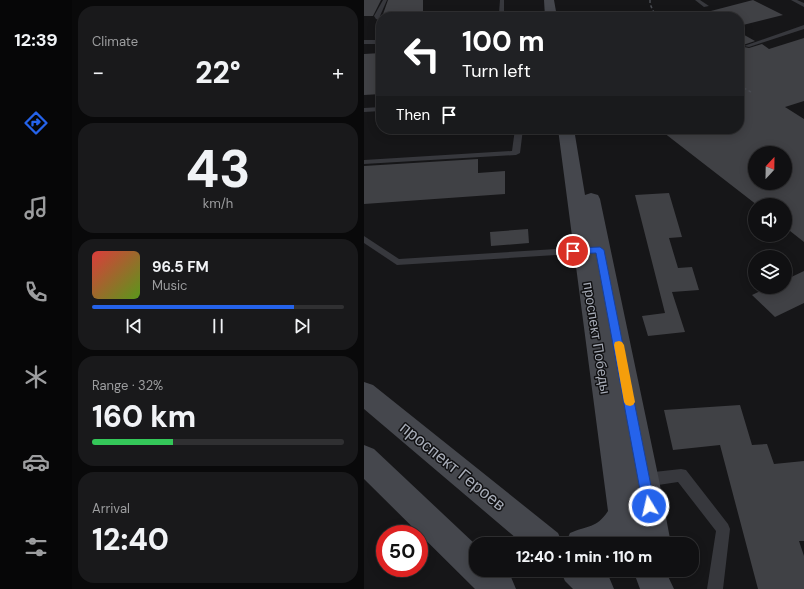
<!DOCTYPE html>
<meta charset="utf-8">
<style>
body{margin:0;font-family:"DM Sans",sans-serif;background:#19191b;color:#f1f3f6;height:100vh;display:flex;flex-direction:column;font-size:15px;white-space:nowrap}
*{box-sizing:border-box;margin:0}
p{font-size:13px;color:#9c9d9f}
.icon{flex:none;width:22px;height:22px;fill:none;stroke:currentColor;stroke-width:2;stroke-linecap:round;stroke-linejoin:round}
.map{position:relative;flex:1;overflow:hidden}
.side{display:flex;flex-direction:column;gap:6px;padding:6px;background:#09090a;width:292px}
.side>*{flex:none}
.top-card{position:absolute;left:12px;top:12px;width:368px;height:122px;border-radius:16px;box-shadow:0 2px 10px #0003,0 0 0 1px #303032;background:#202124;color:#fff;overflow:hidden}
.needle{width:26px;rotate:22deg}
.tools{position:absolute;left:384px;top:146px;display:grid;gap:8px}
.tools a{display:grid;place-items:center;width:44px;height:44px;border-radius:50%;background:#101012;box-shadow:0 2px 10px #0003,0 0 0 1px #303032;font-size:20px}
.speed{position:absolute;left:12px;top:525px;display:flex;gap:8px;font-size:20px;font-weight:700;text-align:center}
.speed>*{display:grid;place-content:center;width:52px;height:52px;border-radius:50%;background:#101012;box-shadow:0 2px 10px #0003,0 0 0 1px #303032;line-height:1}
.speed .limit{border:6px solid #d22;background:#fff;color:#111}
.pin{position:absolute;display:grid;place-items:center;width:34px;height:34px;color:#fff;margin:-17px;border:2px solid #fff;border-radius:50%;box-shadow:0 1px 4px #0007}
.me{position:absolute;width:44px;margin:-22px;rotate:351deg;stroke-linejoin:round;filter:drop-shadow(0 0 3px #0008)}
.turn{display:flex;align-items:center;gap:14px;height:84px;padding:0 20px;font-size:18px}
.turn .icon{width:52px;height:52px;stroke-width:2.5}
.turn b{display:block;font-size:28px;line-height:34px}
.then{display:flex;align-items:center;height:38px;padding:0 20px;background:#0003;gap:8px;font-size:15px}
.big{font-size:30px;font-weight:800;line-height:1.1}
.side .widget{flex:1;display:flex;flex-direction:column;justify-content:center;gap:6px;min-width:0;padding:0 14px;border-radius:16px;background:#19191b}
.side .dial{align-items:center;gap:0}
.dial b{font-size:52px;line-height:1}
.song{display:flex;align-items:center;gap:12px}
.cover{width:48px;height:48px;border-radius:6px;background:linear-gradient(135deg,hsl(0 70% 55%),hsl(90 70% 35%))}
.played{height:4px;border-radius:2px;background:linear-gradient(90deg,#2563eb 80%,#303032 80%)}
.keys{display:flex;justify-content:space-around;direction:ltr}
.heat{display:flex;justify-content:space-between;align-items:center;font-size:22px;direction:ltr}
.charge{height:6px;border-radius:3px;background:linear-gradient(90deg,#34c759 32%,#303032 0)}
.trip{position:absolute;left:105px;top:537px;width:230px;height:40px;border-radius:16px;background:#101012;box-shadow:0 2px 10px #0003,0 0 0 1px #303032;font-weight:800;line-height:40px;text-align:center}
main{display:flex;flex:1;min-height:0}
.menu{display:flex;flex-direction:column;width:72px;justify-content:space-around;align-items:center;background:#060607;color:#9c9d9f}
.menu .icon{width:28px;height:28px}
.menu .current{color:#2563eb}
.menu b{font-size:18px;color:#f1f3f6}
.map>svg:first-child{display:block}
</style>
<main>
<nav class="menu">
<b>12:39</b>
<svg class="icon current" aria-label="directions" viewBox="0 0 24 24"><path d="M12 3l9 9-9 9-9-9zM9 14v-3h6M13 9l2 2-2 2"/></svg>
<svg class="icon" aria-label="music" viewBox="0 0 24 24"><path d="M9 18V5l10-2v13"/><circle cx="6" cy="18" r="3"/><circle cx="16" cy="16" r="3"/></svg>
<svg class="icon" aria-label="phone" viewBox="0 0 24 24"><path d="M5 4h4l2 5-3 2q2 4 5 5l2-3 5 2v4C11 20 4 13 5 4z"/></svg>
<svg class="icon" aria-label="climate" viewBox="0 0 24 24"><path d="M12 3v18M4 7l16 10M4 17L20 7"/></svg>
<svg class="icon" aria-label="car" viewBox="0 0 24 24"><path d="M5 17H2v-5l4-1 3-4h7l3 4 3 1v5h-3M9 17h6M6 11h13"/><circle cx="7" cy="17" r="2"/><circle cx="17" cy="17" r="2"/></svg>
<svg class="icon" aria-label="filters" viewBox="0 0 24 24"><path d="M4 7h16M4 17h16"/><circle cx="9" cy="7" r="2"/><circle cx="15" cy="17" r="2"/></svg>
</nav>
<section class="side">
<div class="widget"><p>Climate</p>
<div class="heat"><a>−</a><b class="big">22°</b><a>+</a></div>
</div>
<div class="widget dial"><b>43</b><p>km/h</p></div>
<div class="widget">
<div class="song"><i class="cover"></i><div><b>96.5 FM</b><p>Music</p></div></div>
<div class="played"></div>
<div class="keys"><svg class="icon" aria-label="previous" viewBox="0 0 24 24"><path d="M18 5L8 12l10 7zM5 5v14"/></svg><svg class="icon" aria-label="pause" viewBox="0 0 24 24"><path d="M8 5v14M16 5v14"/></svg><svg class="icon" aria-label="next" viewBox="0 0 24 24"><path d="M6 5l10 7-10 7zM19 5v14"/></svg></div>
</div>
<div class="widget"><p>Range · 32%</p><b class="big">160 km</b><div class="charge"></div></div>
<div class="widget"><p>Arrival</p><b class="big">12:40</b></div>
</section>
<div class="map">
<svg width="440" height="589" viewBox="0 0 440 589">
<rect width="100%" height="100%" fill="#161618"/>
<path fill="#404145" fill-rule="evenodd" d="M0,0H17L9,16H0Z
M24,0H59V12L19,14Z
M389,0L419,15L375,26V17H344L343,12Z
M375,32L391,41L379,45L380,47L385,48L398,44L405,49L440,38V101L421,107L440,119V242L421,227V205H393L295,129H375ZM391,153H421V183H391Z
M17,53V94L0,95V54Z
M114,159V173L141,171V194L0,204V166Z
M305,193L318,237L305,238L314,268L328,267L335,290L308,292L321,332L284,336L278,316L301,313L271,195Z
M164,229L165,243L127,246L126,232Z
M440,271V303L411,317L388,295L405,287H421V280Z
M376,405L388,445L403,444L410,464L440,461V541H435L440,556V589H394L356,445L309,450L300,410Z"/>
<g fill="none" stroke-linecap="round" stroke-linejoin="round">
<path fill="#37383d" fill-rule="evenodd" d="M19,0H23L16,16L17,21L12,19L10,16Z
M136,0H140V13L155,17L137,16L71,17L74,15L135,13Z
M331,0H336L345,6L340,7Z
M427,0H433L440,3V7Z
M194,15L198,16L199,17H191Z
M440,25V29L385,47L380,46Z
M0,40H17V44H0Z
M17,107V111L0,112V108Z
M151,129H159L156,153L152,155L0,164V160L148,151Z
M0,236L35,259L224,247L229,250L224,253L33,265L0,243Z
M317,469L322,470L364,524L366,529L359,589H343L352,531L314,482L281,487L276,485L274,480L276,475L281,473Z"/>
<path fill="#45474d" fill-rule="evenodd" d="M180,0H190L193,17H181Z
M194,129H210L221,195L227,193L234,195L236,199L295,480L307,544H201L206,533C224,525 232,529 244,511Z
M0,382L9,385L194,533L199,544H159L0,409Z
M0,445L10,449L112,545V570H139L147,577L152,589H111L0,479Z
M196,570H236L245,577L250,589H209L201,581Z
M269,570H301L310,589H276Z"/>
<path stroke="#4a4c52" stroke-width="1.5" stroke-dasharray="3 2.5" stroke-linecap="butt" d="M286,0V4L292,17
M375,85L387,92"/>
</g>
<path fill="#2563eb" stroke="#184099" d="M236,247L240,250L291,506L289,510L285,512L281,510L279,506L232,253L209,254L205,251L209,248Z"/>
<path fill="#f59e0b" d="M255,341L258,342L260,345L271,402L269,405L266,406L262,405L260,402L250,345L251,342Z"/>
<g text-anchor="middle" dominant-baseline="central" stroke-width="3" stroke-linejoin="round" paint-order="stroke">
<g font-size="14" fill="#a8adb8" stroke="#111113">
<text transform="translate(233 338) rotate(81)">проспект Победы</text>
</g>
<g font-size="17" fill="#a8adb8" stroke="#111113">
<text transform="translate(89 466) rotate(39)">проспект Героев</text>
</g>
</g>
</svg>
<div class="tools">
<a><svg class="needle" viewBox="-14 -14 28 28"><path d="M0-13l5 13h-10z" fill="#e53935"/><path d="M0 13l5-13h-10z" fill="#9c9d9f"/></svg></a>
<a><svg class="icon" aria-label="sound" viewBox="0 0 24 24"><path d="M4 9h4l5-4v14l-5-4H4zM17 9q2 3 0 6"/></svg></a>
<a><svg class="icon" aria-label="layers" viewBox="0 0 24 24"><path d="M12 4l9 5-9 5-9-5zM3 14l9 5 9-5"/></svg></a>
</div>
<div class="speed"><div class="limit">50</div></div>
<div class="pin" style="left:209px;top:251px;background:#d93025"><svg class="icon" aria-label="arrive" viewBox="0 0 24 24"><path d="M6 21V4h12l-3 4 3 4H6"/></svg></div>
<svg class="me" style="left:285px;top:506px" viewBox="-20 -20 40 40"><circle r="17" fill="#2563eb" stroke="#fff" stroke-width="3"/><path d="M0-11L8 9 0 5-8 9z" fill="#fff"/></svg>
<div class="trip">12:40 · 1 min · 110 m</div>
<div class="top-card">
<div class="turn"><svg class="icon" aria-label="left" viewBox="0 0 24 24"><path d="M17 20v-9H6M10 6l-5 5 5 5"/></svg><div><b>100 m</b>Turn left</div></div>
<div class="then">Then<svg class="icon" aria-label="arrive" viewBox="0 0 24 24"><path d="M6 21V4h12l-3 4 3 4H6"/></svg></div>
</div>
</div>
</main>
